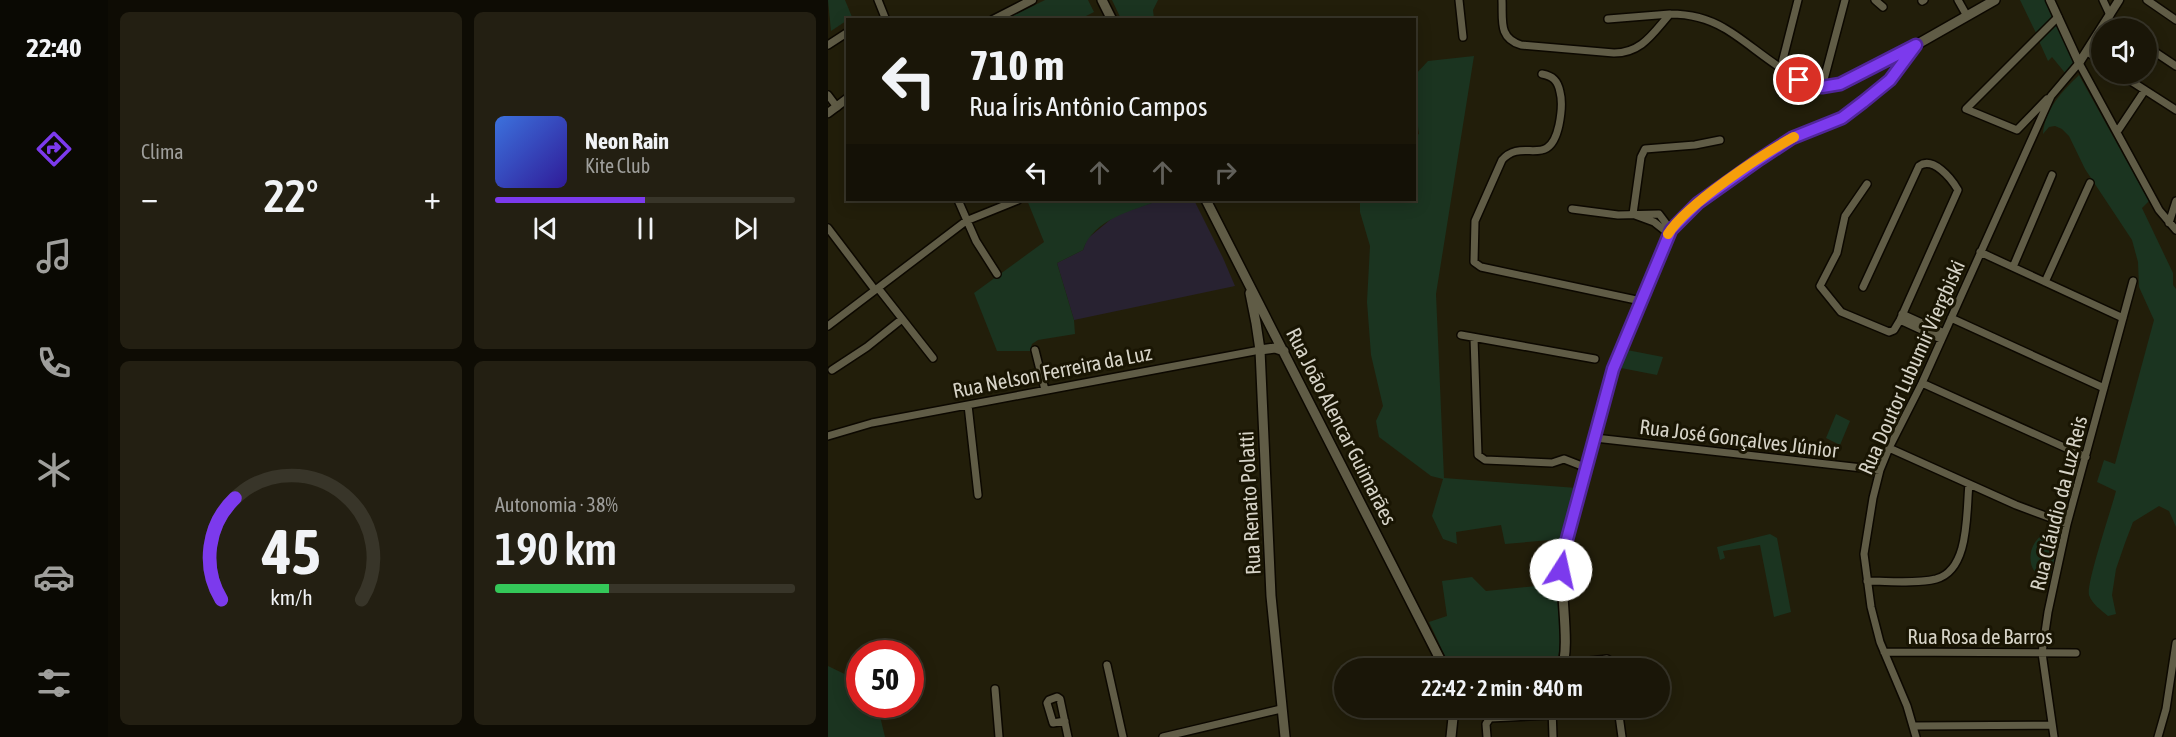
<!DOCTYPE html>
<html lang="pt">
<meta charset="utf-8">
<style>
body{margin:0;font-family:"Asap Condensed",sans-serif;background:#231f12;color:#f1f3f6;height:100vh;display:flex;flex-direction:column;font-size:22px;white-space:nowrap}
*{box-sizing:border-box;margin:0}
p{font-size:20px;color:#9f9f9c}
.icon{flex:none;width:33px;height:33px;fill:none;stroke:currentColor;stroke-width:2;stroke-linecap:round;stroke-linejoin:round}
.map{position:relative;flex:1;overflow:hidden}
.panel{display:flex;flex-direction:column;gap:12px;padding:12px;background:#0e0c04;width:720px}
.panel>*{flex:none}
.top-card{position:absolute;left:18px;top:18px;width:570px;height:183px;border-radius:0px;box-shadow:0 3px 15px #0003,0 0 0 2px #383529;background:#1a1608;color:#f1f3f6;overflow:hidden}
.controls{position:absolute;left:1263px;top:18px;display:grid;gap:12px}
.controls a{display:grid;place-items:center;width:66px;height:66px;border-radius:50%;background:#1a1608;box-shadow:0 3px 15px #0003,0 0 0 2px #383529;font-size:30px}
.speed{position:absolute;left:18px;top:640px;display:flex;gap:12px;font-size:30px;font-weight:700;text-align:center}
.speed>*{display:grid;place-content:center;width:78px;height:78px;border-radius:50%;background:#1a1608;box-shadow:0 3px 15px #0003,0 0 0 2px #383529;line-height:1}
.speed .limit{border:9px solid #d22;background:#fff;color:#111}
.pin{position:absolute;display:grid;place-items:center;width:51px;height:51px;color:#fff;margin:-26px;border:3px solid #fff;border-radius:50%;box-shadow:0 2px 6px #0007}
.me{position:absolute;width:66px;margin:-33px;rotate:10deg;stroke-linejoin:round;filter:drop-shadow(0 0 4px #0008)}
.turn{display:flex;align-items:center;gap:21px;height:126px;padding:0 24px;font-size:27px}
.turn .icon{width:78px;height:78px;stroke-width:2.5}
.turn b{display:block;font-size:42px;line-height:51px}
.lanes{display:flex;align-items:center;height:57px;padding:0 24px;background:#0003;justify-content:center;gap:30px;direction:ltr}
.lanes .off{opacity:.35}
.big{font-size:45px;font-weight:600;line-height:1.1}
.panel .widget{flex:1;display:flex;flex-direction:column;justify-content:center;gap:9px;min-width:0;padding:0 21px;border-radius:9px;background:#231f12}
.panel .dial{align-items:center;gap:0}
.dial svg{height:156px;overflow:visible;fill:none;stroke:#383529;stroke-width:7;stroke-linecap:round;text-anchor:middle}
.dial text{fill:#f1f3f6;stroke:none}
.song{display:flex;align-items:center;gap:18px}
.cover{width:72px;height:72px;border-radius:9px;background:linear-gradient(135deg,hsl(220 70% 55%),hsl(250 70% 35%))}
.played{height:6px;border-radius:3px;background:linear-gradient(90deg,#7c3aed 50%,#383529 50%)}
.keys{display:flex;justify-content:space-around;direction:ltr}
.heat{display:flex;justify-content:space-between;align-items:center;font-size:33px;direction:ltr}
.charge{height:9px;border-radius:4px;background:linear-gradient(90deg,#34c759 38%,#383529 0)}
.panel .tiles{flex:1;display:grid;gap:12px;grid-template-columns:repeat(2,1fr)}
.trip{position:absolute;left:506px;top:658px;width:336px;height:60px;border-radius:30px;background:#1a1608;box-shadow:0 3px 15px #0003,0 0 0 2px #383529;font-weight:600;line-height:60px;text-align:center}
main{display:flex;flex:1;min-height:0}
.menu{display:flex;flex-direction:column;width:108px;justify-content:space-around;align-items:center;background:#0a0903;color:#9f9f9c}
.menu .icon{width:42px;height:42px}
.menu .active{color:#7c3aed}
.menu b{font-size:27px;color:#f1f3f6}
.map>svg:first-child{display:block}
</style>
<main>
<nav class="menu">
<b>22:40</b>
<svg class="icon active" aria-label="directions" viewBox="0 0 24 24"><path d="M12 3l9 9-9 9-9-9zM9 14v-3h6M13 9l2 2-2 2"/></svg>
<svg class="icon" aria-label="music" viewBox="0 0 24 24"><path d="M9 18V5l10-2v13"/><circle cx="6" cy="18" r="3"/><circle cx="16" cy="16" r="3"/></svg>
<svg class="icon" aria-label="phone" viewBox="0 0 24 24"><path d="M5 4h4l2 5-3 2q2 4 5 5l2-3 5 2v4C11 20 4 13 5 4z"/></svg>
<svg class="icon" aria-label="climate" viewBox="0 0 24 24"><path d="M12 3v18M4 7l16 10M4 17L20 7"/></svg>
<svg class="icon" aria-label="car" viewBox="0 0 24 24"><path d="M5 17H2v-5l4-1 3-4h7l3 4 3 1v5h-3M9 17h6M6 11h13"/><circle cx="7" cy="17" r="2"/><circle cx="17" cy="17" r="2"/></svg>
<svg class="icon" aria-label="filters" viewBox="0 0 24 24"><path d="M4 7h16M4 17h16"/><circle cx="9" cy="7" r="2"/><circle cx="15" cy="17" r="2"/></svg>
</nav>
<section class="panel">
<div class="tiles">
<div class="widget"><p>Clima</p>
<div class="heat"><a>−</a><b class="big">22°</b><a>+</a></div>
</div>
<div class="widget">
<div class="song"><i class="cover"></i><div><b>Neon Rain</b><p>Kite Club</p></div></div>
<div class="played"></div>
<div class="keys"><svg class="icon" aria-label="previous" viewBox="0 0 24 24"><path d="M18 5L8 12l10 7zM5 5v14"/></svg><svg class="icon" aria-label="pause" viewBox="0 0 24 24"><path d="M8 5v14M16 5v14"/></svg><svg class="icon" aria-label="next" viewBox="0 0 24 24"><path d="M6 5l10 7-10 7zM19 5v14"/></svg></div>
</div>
<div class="widget dial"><svg viewBox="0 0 100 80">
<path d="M14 69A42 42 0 1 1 86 69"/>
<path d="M14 69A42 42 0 0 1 21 17" stroke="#7c3aed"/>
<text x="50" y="56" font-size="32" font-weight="700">45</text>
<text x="50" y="72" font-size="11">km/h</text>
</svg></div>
<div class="widget"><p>Autonomia · 38%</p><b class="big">190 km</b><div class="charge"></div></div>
</div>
</section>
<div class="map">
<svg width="1348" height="737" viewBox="0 0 1348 737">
<rect width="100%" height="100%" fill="#221e0a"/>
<path fill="#282231" d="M332,200H366L395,258L407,286L246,320L229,263L255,250L259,239L288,215Z"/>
<path fill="#1b3420" d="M0,0H17L24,17L3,31Z
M217,0H260L266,12L252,19H178Z
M284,0H330L325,10L326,19H293Z
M1192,0H1217L1224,17L1208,33Z
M1228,24L1247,63L1238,74L1224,57L1220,61L1211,41Z
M646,56L608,294L616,478L749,488L734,539L677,544L673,525L628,532L629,544L615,539L604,516L615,479L603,476L551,437L548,421L555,406L543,355L539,302L542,246L532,212V200H586L587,136L591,134L587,104V75L600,61Z
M1251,75L1321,201L1314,208L1345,273V285L1348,289V527L1341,511L1331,506L1305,522L1297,543L1288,569L1284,595L1288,614L1280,616C1273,610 1264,604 1261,595C1258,584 1284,507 1288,491L1269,482L1276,460L1287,464L1326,320L1311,287L1310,262L1304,240L1257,169L1241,136L1234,129L1227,126L1221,127L1215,134C1217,108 1234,92 1251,75Z
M199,200H332C305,211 266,218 255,250L229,263L246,320L247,334L210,340L204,344L202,351H169L146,293L216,242Z
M799,350L835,357L829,375L793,368Z
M1008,414L1022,421L1012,445L998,438Z
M1235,529L1221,586C1217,582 1211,577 1207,572C1198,560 1203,541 1216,534C1221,531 1228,530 1235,529Z
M942,534L949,538L963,612L946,617L932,545L895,551L897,558L892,560L889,547Z
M644,577L658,591L728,584C729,605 738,652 725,669H623L601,622L619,616L614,581Z
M0,666L31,681L32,705H53L51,712L57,737H0Z"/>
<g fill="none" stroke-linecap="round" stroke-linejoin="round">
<g stroke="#0c0800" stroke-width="10">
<path id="minor" d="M50,0L58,20
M631,0L635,37
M674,0C675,20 670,38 693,45L786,53C814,53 825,33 842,14C861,14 879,18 896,28C924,43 971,92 1003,86C1027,82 1063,58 1086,46
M1047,0L1055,7
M1130,0L1139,16
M1275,0L1282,15
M1319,0L1348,20
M1094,1L1096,0
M780,19L842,14
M1279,19L1293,28
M0,45L20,32
M1318,46L1348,66
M1259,52L1274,61
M953,67L970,0
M714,74C725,76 730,81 732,92C735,103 733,115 731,125C721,171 695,136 674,160L647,221L646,262L653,267L813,301
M1292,74L1348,110
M994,87L1017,0
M0,95L9,107
M1219,99L1189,130L1138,109L1230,17
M1289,132L1317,90
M130,200L148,241L169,274
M744,209L790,215L831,214L843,230
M805,214L813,157L817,149L867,145L892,140
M807,215L826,222L840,233
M1341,223L1348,201
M0,228L47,290
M1152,252L1295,318
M1185,267L1224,175
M1217,282L1262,183
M1035,287L1091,166C1105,156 1123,178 1130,190L1072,320L1066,330L1061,332L1013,312L992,286L1009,253L1017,216L1039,184
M50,288L105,358
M1074,314L1116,333
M1123,318L1276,388
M1072,320L1113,339
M0,326L138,221L190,200
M633,335L767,359
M646,338L650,455L657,460L724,463L736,459L759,468
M207,350L217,390
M4,370L39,347L74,319
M1094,383L1258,457
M140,405L150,495
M0,436L44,423L432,350
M767,438L1052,470
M1061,448L1188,505L1239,524
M1039,581C1061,581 1087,584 1108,579C1142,570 1138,512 1141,484
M1056,652L1248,653
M736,664L779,659L782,661L785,669
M279,665L295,737
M167,689L171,737
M724,708L725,737
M790,708L794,737
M237,721L225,723L219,703L221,700L229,697L232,699L240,737
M1086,726L1224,725
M335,737L453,709
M659,737L658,724L662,718L724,715
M1088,737L1079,706L1052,642L1043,607L1036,554L1045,498L1052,470L1061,448L1094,383L1223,96L1251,63L1331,210L1348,230
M1226,737L1214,653L1220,612L1239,524L1305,281
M1330,737L1338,709L1348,643"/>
</g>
<g stroke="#0c0800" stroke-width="11">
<path id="tertiary" d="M1222,0L1251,63
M165,20L204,0
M1251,63L1291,0
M0,113L20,98"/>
</g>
<g stroke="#0c0800" stroke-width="12">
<path id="secondary" d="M274,0L284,20
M378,200L617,669
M422,293L428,323L432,350L443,596L457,737
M432,350L447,348L456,351
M733,669C744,649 730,583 735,554L785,369L843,230L870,203L932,159L974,133L1014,118L1049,92L1062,80L1088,45L1167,0
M623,737L626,708"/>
</g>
<use href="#minor" stroke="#605c46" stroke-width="7"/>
<use href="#tertiary" stroke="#605c46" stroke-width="8"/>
<use href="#secondary" stroke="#605c46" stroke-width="9"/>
</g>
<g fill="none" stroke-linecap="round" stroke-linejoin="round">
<g stroke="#51269a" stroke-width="15">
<path id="route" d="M733,570L735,554L785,369L843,230L870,203L932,159L964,138L1014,118L1035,102L1062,80L1088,45L1012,84L994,87L971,80"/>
</g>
<use href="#route" stroke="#7c3aed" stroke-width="10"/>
<path stroke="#f59e0b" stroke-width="10" d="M840,234C859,204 933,155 966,137"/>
</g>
<g text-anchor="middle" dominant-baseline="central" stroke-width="6" stroke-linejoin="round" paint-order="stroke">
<g font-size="21" fill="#d6d3c7" stroke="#191503">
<text transform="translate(1083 367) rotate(-66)">Rua Doutor Lubumir Viergbiski</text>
<text transform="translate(224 371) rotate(-11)">Rua Nelson Ferreira da Luz</text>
<text transform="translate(514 426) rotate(63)">Rua João Alencar Guimarães</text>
<text transform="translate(911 438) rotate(7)">Rua José Gonçalves Júnior</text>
<text transform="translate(421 503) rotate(-93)">Rua Renato Polatti</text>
<text transform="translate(1230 503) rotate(-76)">Rua Cláudio da Luz Reis</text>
<text x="1152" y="636">Rua Rosa de Barros</text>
</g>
</g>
</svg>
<div class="controls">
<a><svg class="icon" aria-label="sound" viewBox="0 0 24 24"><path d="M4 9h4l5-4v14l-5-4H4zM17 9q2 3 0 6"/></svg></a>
</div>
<div class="speed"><div class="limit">50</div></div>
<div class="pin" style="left:971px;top:80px;background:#d93025"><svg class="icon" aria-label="arrive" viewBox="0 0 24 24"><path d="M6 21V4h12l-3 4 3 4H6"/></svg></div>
<svg class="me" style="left:733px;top:570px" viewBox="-20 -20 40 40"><circle r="19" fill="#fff"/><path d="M0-13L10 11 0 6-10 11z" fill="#7c3aed"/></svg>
<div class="trip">22:42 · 2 min · 840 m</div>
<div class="top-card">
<div class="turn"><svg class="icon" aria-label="left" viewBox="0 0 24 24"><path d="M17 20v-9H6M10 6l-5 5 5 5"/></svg><div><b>710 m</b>Rua Íris Antônio Campos</div></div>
<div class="lanes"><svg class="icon" aria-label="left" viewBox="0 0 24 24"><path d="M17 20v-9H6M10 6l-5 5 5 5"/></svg><svg class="icon off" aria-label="ahead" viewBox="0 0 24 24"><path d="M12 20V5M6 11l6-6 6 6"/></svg><svg class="icon off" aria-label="ahead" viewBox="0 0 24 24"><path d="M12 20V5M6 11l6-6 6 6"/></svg><svg class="icon off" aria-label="right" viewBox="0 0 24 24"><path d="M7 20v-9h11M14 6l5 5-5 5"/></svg></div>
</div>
</div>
</main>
